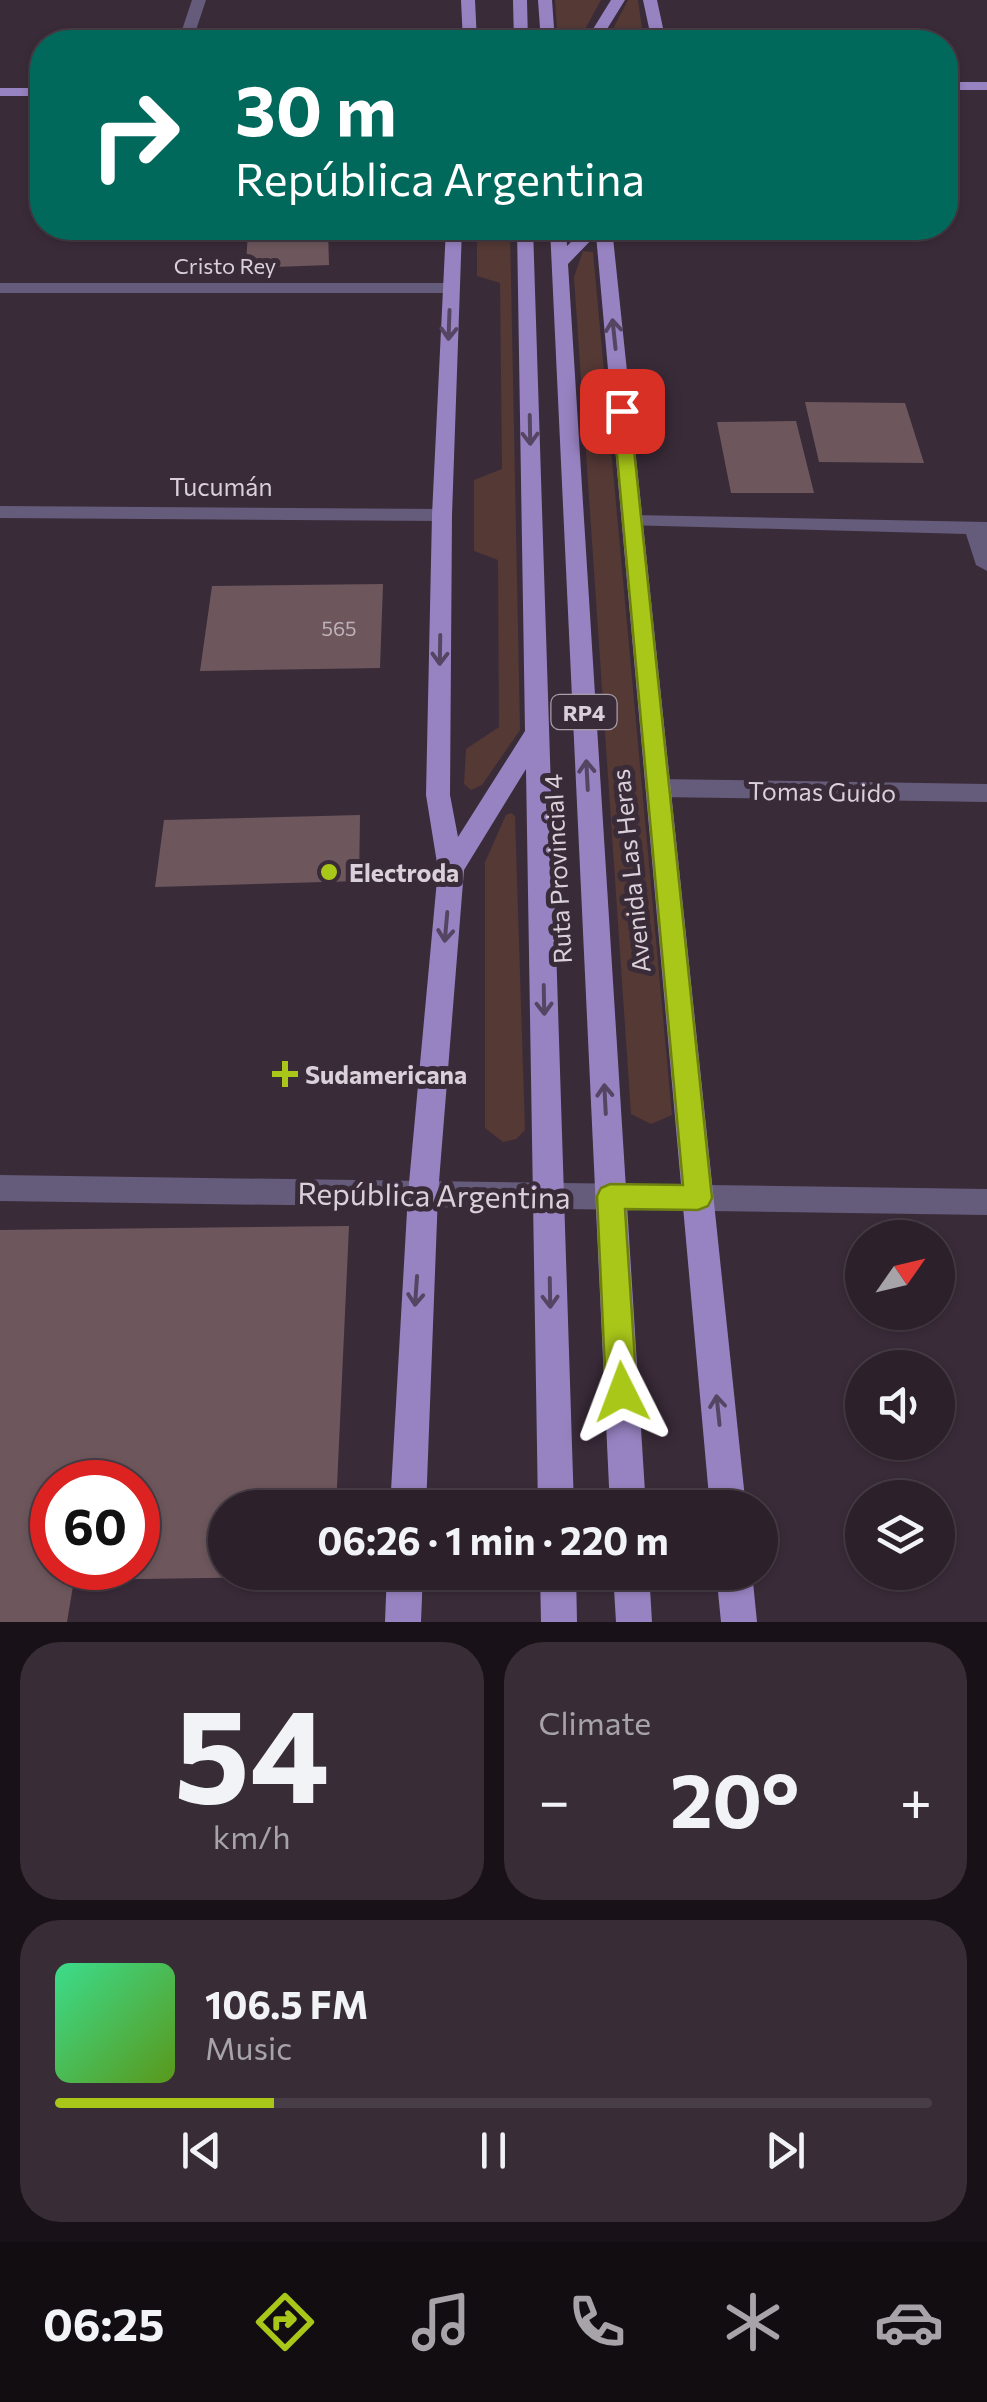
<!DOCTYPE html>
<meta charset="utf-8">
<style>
body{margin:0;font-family:Commissioner,sans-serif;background:#382d37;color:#f1f3f6;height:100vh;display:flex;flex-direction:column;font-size:38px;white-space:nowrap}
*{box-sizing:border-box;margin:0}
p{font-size:32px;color:#a6a3a9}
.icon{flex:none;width:55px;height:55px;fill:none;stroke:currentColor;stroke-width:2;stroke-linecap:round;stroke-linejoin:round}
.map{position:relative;height:1622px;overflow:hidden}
.side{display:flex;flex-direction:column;gap:20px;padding:20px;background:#181218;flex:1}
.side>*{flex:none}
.top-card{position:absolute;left:30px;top:30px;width:928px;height:210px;border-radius:40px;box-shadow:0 2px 8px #0004,0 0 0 2px #483e47;background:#00695c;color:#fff;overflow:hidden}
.needle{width:65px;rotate:56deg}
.tools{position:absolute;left:845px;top:1220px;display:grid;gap:20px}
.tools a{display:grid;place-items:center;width:110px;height:110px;border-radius:50%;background:#2c202b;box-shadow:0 2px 8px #0004,0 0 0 2px #483e47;font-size:50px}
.speed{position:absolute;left:30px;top:1460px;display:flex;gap:20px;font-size:50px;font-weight:700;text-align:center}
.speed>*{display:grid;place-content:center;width:130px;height:130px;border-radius:50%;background:#2c202b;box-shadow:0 2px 8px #0004,0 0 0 2px #483e47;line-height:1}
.speed .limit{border:15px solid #d22;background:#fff;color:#111}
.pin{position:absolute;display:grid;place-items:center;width:85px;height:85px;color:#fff;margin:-42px;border-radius:20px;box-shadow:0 5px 15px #0006}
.me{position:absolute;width:110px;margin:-55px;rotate:357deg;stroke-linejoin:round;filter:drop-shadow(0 0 8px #0008)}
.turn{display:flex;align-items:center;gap:35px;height:210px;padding:0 40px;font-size:45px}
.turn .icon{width:130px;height:130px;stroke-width:2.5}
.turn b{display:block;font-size:70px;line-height:85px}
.big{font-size:75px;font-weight:700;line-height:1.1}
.side .tile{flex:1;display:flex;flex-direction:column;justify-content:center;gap:15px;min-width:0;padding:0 35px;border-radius:40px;background:#382d37}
.side .dial{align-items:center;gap:0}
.dial b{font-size:130px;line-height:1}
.song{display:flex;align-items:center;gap:30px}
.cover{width:120px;height:120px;border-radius:15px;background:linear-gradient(135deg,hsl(150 70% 55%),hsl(90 70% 35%))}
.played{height:10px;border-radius:5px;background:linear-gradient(90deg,#a9c719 25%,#483e47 25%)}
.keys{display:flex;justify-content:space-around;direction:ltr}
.heat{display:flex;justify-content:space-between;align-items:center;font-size:55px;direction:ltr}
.side .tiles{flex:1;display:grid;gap:20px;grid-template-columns:1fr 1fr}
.tile:last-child{grid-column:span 2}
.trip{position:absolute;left:208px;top:1490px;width:570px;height:100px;border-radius:50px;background:#2c202b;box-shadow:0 2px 8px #0004,0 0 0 2px #483e47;font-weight:700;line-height:100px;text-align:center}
.tab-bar{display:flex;height:160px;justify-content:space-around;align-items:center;background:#120d11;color:#a6a3a9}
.tab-bar .icon{width:70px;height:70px}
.tab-bar .on{color:#a9c719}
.tab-bar b{font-size:45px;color:#f1f3f6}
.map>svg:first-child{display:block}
</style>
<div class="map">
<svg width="987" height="1622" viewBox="0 0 987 1622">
<rect width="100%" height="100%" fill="#3a2b39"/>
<path fill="#543935" d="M555,0H601L578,42H558Z
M628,0H638L644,42H606Z
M477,228H510L520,730L482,785L471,790L464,784L466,749L499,727L498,560L474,551V480L502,469L500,283L477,276Z
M583,251L593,252L672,1115L651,1124L631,1114L574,277Z
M511,813L515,816L525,1130L516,1139L503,1142L485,1128V862L506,815Z"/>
<path fill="#6d575d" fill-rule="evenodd" d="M870,36L919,37L922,42H873Z
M248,228L328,230L329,265L246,268Z
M805,402L905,403L924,463L819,462Z
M796,421L814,493H731L717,422Z
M383,584L380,668L200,671L212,586Z
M360,815L359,881L155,887L164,820Z
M349,1226L336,1508H225V1572H333V1576L74,1580L67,1622H0V1230ZM52,1482H138V1568H52Z"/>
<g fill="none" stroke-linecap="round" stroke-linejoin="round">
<path fill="#655b7a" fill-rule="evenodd" d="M192,0H206L192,42H178Z
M0,283H451L460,288L451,293H0Z
M0,506L442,509L452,515L442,521L0,518Z
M632,515L987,522V571L976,565L966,534L625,525L622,521Z
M657,779L987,784V802L657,797L645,788Z
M0,1175L987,1189V1215L0,1201Z"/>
<path fill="#9883c2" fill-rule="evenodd" d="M461,0H475L477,42H463Z
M513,0H527L528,42H514Z
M538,0H552L555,42H541Z
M611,0H625L599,42H585Z
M643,0H657L666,42H652Z
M945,82H987V90H945Z
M0,88H42V96H0Z
M446,228H462L452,515L450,795L458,837L525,731L517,228H533L574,1508H538L526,769L464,870L438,1194L426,1508H390L408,1194L438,869L426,795L432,515Z
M550,228H566L567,246L585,228H612L746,1508H710L596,235L568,264L646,1508H610Z
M387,1572H423L421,1622H385Z
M540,1572H576L577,1622H541Z
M613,1572H649L652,1622H616Z
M716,1572H752L757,1622H721Z"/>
</g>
<defs><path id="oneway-shaft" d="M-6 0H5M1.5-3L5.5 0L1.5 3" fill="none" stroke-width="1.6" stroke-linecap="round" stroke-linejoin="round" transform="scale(2.5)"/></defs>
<g stroke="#564562">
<use href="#oneway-shaft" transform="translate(449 325) rotate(92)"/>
<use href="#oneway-shaft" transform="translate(614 334) rotate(-96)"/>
<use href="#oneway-shaft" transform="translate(530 430) rotate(89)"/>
<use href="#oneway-shaft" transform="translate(440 650) rotate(91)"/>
<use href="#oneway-shaft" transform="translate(587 775) rotate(-93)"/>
<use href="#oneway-shaft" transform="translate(446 927) rotate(95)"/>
<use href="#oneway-shaft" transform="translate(544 1000) rotate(89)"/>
<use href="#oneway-shaft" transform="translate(605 1099) rotate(-93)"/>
<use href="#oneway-shaft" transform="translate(416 1291) rotate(94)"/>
<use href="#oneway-shaft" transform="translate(550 1293) rotate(89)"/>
<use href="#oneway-shaft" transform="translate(718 1410) rotate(-96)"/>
</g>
<path fill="#a9c719" stroke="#6e8110" stroke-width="2.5" d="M622,406L630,411L712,1198L708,1206L698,1210L625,1209L637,1392L632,1402L622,1407L611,1402L606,1392L597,1196L601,1188L610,1184L683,1185L613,411Z"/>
<g fill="#a9c719" stroke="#3a2b39" stroke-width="4">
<circle cx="329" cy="872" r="10"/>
<path d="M280 1059h10v10h10v10h-10v10h-10v-10h-10v-10h10z"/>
</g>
<g text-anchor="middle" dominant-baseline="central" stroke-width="10" stroke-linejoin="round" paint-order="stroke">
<g font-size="20" fill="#bfb2ba">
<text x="339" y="628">565</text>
</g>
<g font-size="22" fill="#dad0d9" stroke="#3a2b39">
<text x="225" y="265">Cristo Rey</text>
</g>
<rect fill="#3a2b39" stroke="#aa9ea9" stroke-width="2.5" x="551.5" y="695" width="65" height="34" rx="8"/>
<g font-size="22" font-weight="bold" fill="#dad0d9">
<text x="584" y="712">RP4</text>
</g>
<g font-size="25" fill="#dad0d9" stroke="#3a2b39">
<text x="221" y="486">Tucumán</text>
<text transform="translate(822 791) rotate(1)">Tomas Guido</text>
<text transform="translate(557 869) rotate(-93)">Ruta Provincial 4</text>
<text transform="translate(630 871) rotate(-96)">Avenida Las Heras</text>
</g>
<g font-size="25" font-weight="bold" fill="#dad0d9" stroke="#3a2b39" text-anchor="start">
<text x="349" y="872">Electroda</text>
<text x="305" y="1074">Sudamericana</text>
</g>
<g font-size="30" fill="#dad0d9" stroke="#3a2b39">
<text transform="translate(434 1194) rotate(1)">República Argentina</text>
</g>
</g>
</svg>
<div class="tools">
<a><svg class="needle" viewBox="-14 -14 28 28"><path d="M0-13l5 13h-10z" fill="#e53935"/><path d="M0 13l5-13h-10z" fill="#a6a3a9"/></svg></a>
<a><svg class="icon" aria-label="sound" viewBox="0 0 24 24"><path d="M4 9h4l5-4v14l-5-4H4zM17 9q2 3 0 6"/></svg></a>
<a><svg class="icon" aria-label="layers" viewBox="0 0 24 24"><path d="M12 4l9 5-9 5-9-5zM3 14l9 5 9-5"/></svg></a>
</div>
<div class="speed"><div class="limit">60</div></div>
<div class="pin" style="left:622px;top:411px;background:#d93025"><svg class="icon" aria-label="arrive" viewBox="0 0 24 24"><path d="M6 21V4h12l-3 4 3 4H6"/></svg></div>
<svg class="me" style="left:622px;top:1392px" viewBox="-20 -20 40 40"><path d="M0-17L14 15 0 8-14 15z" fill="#a9c719" stroke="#fff" stroke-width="4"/></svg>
<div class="trip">06:26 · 1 min · 220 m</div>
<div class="top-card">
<div class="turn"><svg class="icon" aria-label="right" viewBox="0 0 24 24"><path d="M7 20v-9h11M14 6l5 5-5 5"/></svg><div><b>30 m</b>República Argentina</div></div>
</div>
</div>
<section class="side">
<div class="tiles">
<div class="tile dial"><b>54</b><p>km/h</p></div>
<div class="tile"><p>Climate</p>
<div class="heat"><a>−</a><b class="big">20°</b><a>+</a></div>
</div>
<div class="tile">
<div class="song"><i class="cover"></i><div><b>106.5 FM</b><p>Music</p></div></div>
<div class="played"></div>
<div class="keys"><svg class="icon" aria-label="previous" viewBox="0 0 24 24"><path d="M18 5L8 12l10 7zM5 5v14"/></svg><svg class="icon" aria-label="pause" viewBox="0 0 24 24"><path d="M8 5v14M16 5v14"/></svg><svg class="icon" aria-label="next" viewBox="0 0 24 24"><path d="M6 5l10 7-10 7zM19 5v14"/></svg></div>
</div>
</div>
</section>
<nav class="tab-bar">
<b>06:25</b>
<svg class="icon on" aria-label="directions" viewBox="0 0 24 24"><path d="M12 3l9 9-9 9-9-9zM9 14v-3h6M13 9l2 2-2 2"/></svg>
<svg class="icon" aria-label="music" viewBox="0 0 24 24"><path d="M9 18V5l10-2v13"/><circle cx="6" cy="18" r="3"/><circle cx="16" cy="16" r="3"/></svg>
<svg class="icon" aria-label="phone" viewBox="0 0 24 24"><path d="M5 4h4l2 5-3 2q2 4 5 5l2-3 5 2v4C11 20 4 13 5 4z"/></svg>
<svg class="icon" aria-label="climate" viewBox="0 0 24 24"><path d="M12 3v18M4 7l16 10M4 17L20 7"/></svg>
<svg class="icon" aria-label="car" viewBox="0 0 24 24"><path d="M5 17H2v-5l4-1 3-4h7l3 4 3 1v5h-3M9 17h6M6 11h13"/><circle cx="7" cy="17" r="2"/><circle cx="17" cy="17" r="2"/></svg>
</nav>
